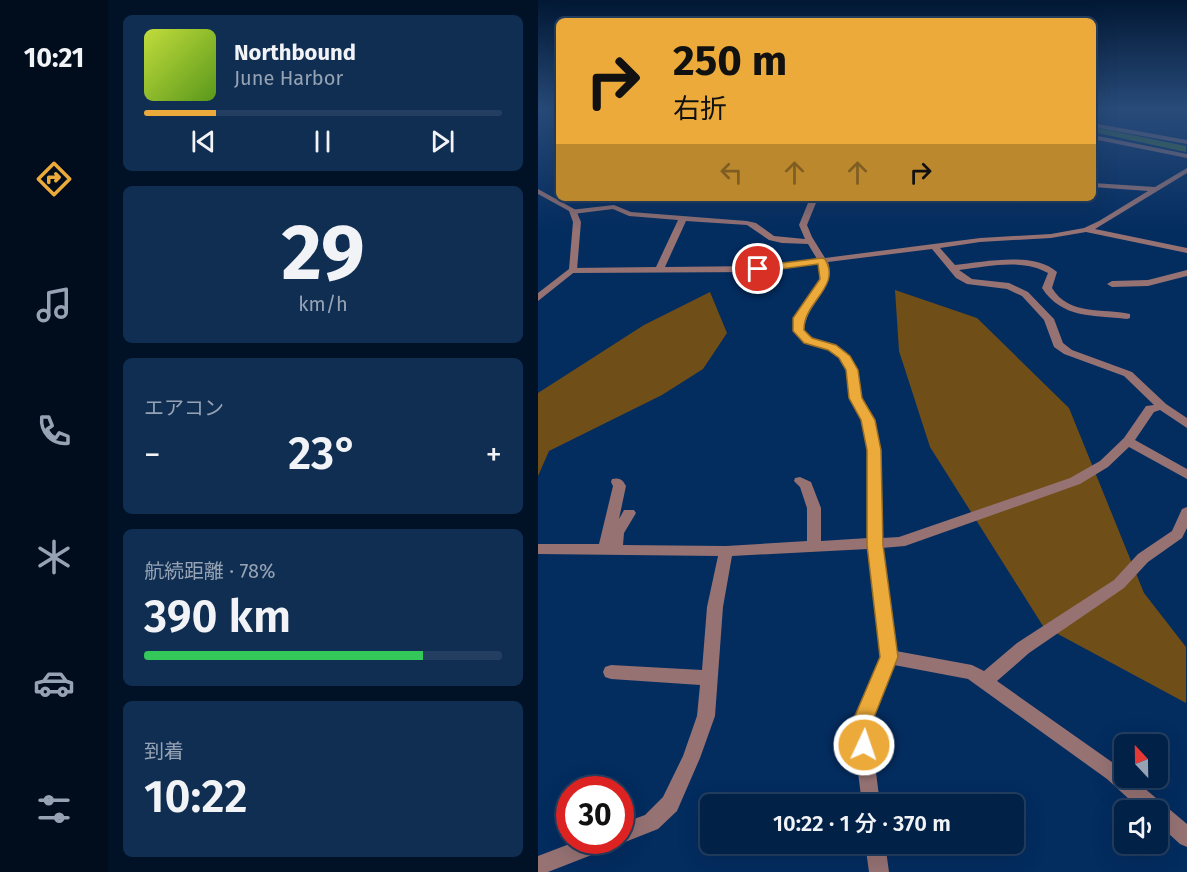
<!DOCTYPE html>
<html lang="ja">
<meta charset="utf-8">
<style>
body{margin:0;font-family:"Fira Sans","Noto Sans JP",sans-serif;background:#102e52;color:#f1f3f6;height:100vh;display:flex;flex-direction:column;font-size:22px;white-space:nowrap}
*{box-sizing:border-box;margin:0}
p{font-size:20px;color:#96a3b4}
.icon{flex:none;width:33px;height:33px;fill:none;stroke:currentColor;stroke-width:2;stroke-linecap:round;stroke-linejoin:round}
.map{position:relative;flex:1;overflow:hidden}
.details{display:flex;flex-direction:column;gap:15px;padding:15px;background:#011227;width:430px}
.details>*{flex:none}
.guide{position:absolute;left:18px;top:18px;width:540px;height:183px;border-radius:9px;box-shadow:0 6px 24px #0002,0 0 0 2px #233e60;background:#ebaa39;color:#111;overflow:hidden}
.needle{width:39px;rotate:338deg}
.fabs{position:absolute;left:576px;top:734px;display:grid;gap:12px}
.fabs a{display:grid;place-items:center;width:54px;height:54px;border-radius:9px;background:#022147;box-shadow:0 6px 24px #0002,0 0 0 2px #233e60;font-size:30px}
.speed{position:absolute;left:18px;top:776px;display:flex;gap:12px;font-size:30px;font-weight:700;text-align:center}
.speed>*{display:grid;place-content:center;width:78px;height:78px;border-radius:50%;background:#022147;box-shadow:0 6px 24px #0002,0 0 0 2px #233e60;line-height:1}
.speed .limit{border:9px solid #d22;background:#fff;color:#111}
.pin{position:absolute;display:grid;place-items:center;width:51px;height:51px;color:#fff;margin:-26px;border:3px solid #fff;border-radius:50%;box-shadow:0 2px 6px #0007}
.me{position:absolute;width:66px;margin:-33px;rotate:3deg;stroke-linejoin:round;filter:drop-shadow(0 0 4px #0008)}
.turn{display:flex;align-items:center;gap:21px;height:126px;padding:0 18px;font-size:27px}
.turn .icon{width:78px;height:78px;stroke-width:2.5}
.turn b{display:block;font-size:42px;line-height:51px}
.lanes{display:flex;align-items:center;height:57px;padding:0 18px;background:#0003;justify-content:center;gap:30px;direction:ltr}
.lanes .off{opacity:.35}
.big{font-size:45px;font-weight:600;line-height:1.1}
.details .widget{flex:1;display:flex;flex-direction:column;justify-content:center;gap:9px;min-width:0;padding:0 21px;border-radius:9px;background:#102e52}
.details .dial{align-items:center;gap:0}
.dial b{font-size:78px;line-height:1}
.song{display:flex;align-items:center;gap:18px}
.cover{width:72px;height:72px;border-radius:9px;background:linear-gradient(135deg,hsl(70 70% 55%),hsl(90 70% 35%))}
.played{height:6px;border-radius:3px;background:linear-gradient(90deg,#ebaa39 20%,#233e60 20%)}
.keys{display:flex;justify-content:space-around;direction:ltr}
.heat{display:flex;justify-content:space-between;align-items:center;font-size:33px;direction:ltr}
.charge{height:9px;border-radius:4px;background:linear-gradient(90deg,#34c759 78%,#233e60 0)}
.trip{position:absolute;left:162px;top:794px;width:324px;height:60px;border-radius:9px;background:#022147;box-shadow:0 6px 24px #0002,0 0 0 2px #233e60;font-weight:600;line-height:60px;text-align:center}
main{display:flex;flex:1;min-height:0}
.tabs{display:flex;flex-direction:column;width:108px;justify-content:space-around;align-items:center;background:#010d1c;color:#96a3b4}
.tabs .icon{width:42px;height:42px}
.tabs .active{color:#ebaa39}
.tabs b{font-size:27px;color:#f1f3f6}
.map>svg:first-child{display:block}
</style>
<main>
<nav class="tabs">
<b>10:21</b>
<svg class="icon active" aria-label="directions" viewBox="0 0 24 24"><path d="M12 3l9 9-9 9-9-9zM9 14v-3h6M13 9l2 2-2 2"/></svg>
<svg class="icon" aria-label="music" viewBox="0 0 24 24"><path d="M9 18V5l10-2v13"/><circle cx="6" cy="18" r="3"/><circle cx="16" cy="16" r="3"/></svg>
<svg class="icon" aria-label="phone" viewBox="0 0 24 24"><path d="M5 4h4l2 5-3 2q2 4 5 5l2-3 5 2v4C11 20 4 13 5 4z"/></svg>
<svg class="icon" aria-label="climate" viewBox="0 0 24 24"><path d="M12 3v18M4 7l16 10M4 17L20 7"/></svg>
<svg class="icon" aria-label="car" viewBox="0 0 24 24"><path d="M5 17H2v-5l4-1 3-4h7l3 4 3 1v5h-3M9 17h6M6 11h13"/><circle cx="7" cy="17" r="2"/><circle cx="17" cy="17" r="2"/></svg>
<svg class="icon" aria-label="filters" viewBox="0 0 24 24"><path d="M4 7h16M4 17h16"/><circle cx="9" cy="7" r="2"/><circle cx="15" cy="17" r="2"/></svg>
</nav>
<section class="details">
<div class="widget">
<div class="song"><i class="cover"></i><div><b>Northbound</b><p>June Harbor</p></div></div>
<div class="played"></div>
<div class="keys"><svg class="icon" aria-label="previous" viewBox="0 0 24 24"><path d="M18 5L8 12l10 7zM5 5v14"/></svg><svg class="icon" aria-label="pause" viewBox="0 0 24 24"><path d="M8 5v14M16 5v14"/></svg><svg class="icon" aria-label="next" viewBox="0 0 24 24"><path d="M6 5l10 7-10 7zM19 5v14"/></svg></div>
</div>
<div class="widget dial"><b>29</b><p>km/h</p></div>
<div class="widget"><p>エアコン</p>
<div class="heat"><a>−</a><b class="big">23°</b><a>+</a></div>
</div>
<div class="widget"><p>航続距離 · 78%</p><b class="big">390 km</b><div class="charge"></div></div>
<div class="widget"><p>到着</p><b class="big">10:22</b></div>
</section>
<div class="map">
<svg width="649" height="872" viewBox="0 0 649 872">
<rect width="100%" height="100%" fill="#032c5f"/>
<path fill="#6f4e18" d="M357,290L439,318L531,408L606,593L648,647V703L505,626L392,447L361,351Z
M172,292L189,333L165,369L124,395L11,451L0,476V393L106,325Z"/>
<path fill="#4b7538" d="M555,127L648,146V152L555,132Z"/>
<g fill="none" stroke-linecap="round" stroke-linejoin="round">
<path fill="#967273" fill-rule="evenodd" d="M555,123L649,140V144L555,127Z
M555,135L649,154V158L555,139Z
M649,168V173L557,229L649,248V253L548,232L513,238L442,242L402,248L417,265C445,262 496,251 519,272L514,288C531,316 565,308 592,314V318L589,319C556,315 524,319 504,288L510,273C484,258 449,267 421,270L434,279L471,283L490,292L516,319L525,343L534,350L594,372L628,404L649,418V428L622,410L616,412L597,440L649,469V479L591,447L570,467L542,484L367,546L344,548L358,651L434,665L446,671L479,643L576,580L600,554L634,531L644,509L649,507V528L644,538L610,562L586,588L491,653L459,681L581,767L586,771V777H593L649,824V847L642,844L620,824V810H603L569,779L430,679L356,665L332,725L342,804H324L314,725L343,657L330,549L194,556L185,607L177,716L162,758L139,811L120,829L82,844L76,841L74,847L10,872H0V856L42,840H82V824L107,815L125,797L145,756L159,716L162,685L73,679L67,677L65,672L67,667L73,665L164,670L169,607L180,556L0,554V544H61L75,486L73,482L74,479C82,477 85,480 88,486L81,519L86,510H96L98,513L86,533L85,545L188,546L269,541V508L262,487L256,481L257,478L262,477L273,482L283,508V541L330,538V449L324,420L312,397L309,370L302,358L290,349L266,343L256,331C258,302 288,288 282,264L220,272L35,273L32,272V268L118,267L140,220L91,216L75,209L35,214H32V210L76,205L93,212L209,221L218,223L236,236L267,239L261,225L272,198H280L269,225L274,237L287,258L442,238L513,234L546,228L561,221L610,191L555,187V183L617,187ZM148,221L209,225L231,240L244,243L270,244L279,259L220,266L127,267ZM394,249L418,278L429,284L469,289L484,296L506,320L516,347L526,354L586,376L616,405L608,406L586,438L562,461L532,478L361,537L344,538C343,500 347,459 336,422C334,413 327,406 324,397C319,382 322,367 310,354C297,340 279,345 266,331C268,303 299,287 290,262Z
M649,270V276L610,286L574,287L569,284L574,281L610,280Z
M327,843H347L351,872H331Z"/>
<path fill="#967273" fill-rule="evenodd" d="M0,189L38,210L43,222L39,270L0,301V293L31,269L35,222L31,211L0,194Z"/>
</g>
<linearGradient id="sky" x2="0" y2="1"><stop stop-color="#021834"/><stop offset="0.47" stop-color="#284b7a"/><stop offset="1" stop-color="#284b7a" stop-opacity="0"/></linearGradient>
<rect width="649" height="232" fill="url(#sky)"/>
<path fill="#ebaa39" stroke="#996e25" stroke-width="1.5" d="M284,258L287,259C304,287 265,302 266,330L274,338L298,345L312,356L320,370L324,398L337,420L343,450L345,545L360,657L333,725L336,745L333,751L326,754L318,751L313,725L342,657L329,545V450L323,420L311,398L308,370L301,358L290,350L266,343L255,331V318L282,279L280,264L220,272L215,269L220,266Z"/>
</svg>
<div class="fabs">
<a><svg class="needle" viewBox="-14 -14 28 28"><path d="M0-13l5 13h-10z" fill="#e53935"/><path d="M0 13l5-13h-10z" fill="#96a3b4"/></svg></a>
<a><svg class="icon" aria-label="sound" viewBox="0 0 24 24"><path d="M4 9h4l5-4v14l-5-4H4zM17 9q2 3 0 6"/></svg></a>
</div>
<div class="speed"><div class="limit">30</div></div>
<div class="pin" style="left:220px;top:269px;background:#d93025"><svg class="icon" aria-label="arrive" viewBox="0 0 24 24"><path d="M6 21V4h12l-3 4 3 4H6"/></svg></div>
<svg class="me" style="left:326px;top:745px" viewBox="-20 -20 40 40"><circle r="17" fill="#ebaa39" stroke="#fff" stroke-width="3"/><path d="M0-11L8 9 0 5-8 9z" fill="#fff"/></svg>
<div class="trip">10:22 · 1 分 · 370 m</div>
<div class="guide">
<div class="turn"><svg class="icon" aria-label="right" viewBox="0 0 24 24"><path d="M7 20v-9h11M14 6l5 5-5 5"/></svg><div><b>250 m</b>右折</div></div>
<div class="lanes"><svg class="icon off" aria-label="left" viewBox="0 0 24 24"><path d="M17 20v-9H6M10 6l-5 5 5 5"/></svg><svg class="icon off" aria-label="ahead" viewBox="0 0 24 24"><path d="M12 20V5M6 11l6-6 6 6"/></svg><svg class="icon off" aria-label="ahead" viewBox="0 0 24 24"><path d="M12 20V5M6 11l6-6 6 6"/></svg><svg class="icon" aria-label="right" viewBox="0 0 24 24"><path d="M7 20v-9h11M14 6l5 5-5 5"/></svg></div>
</div>
</div>
</main>
